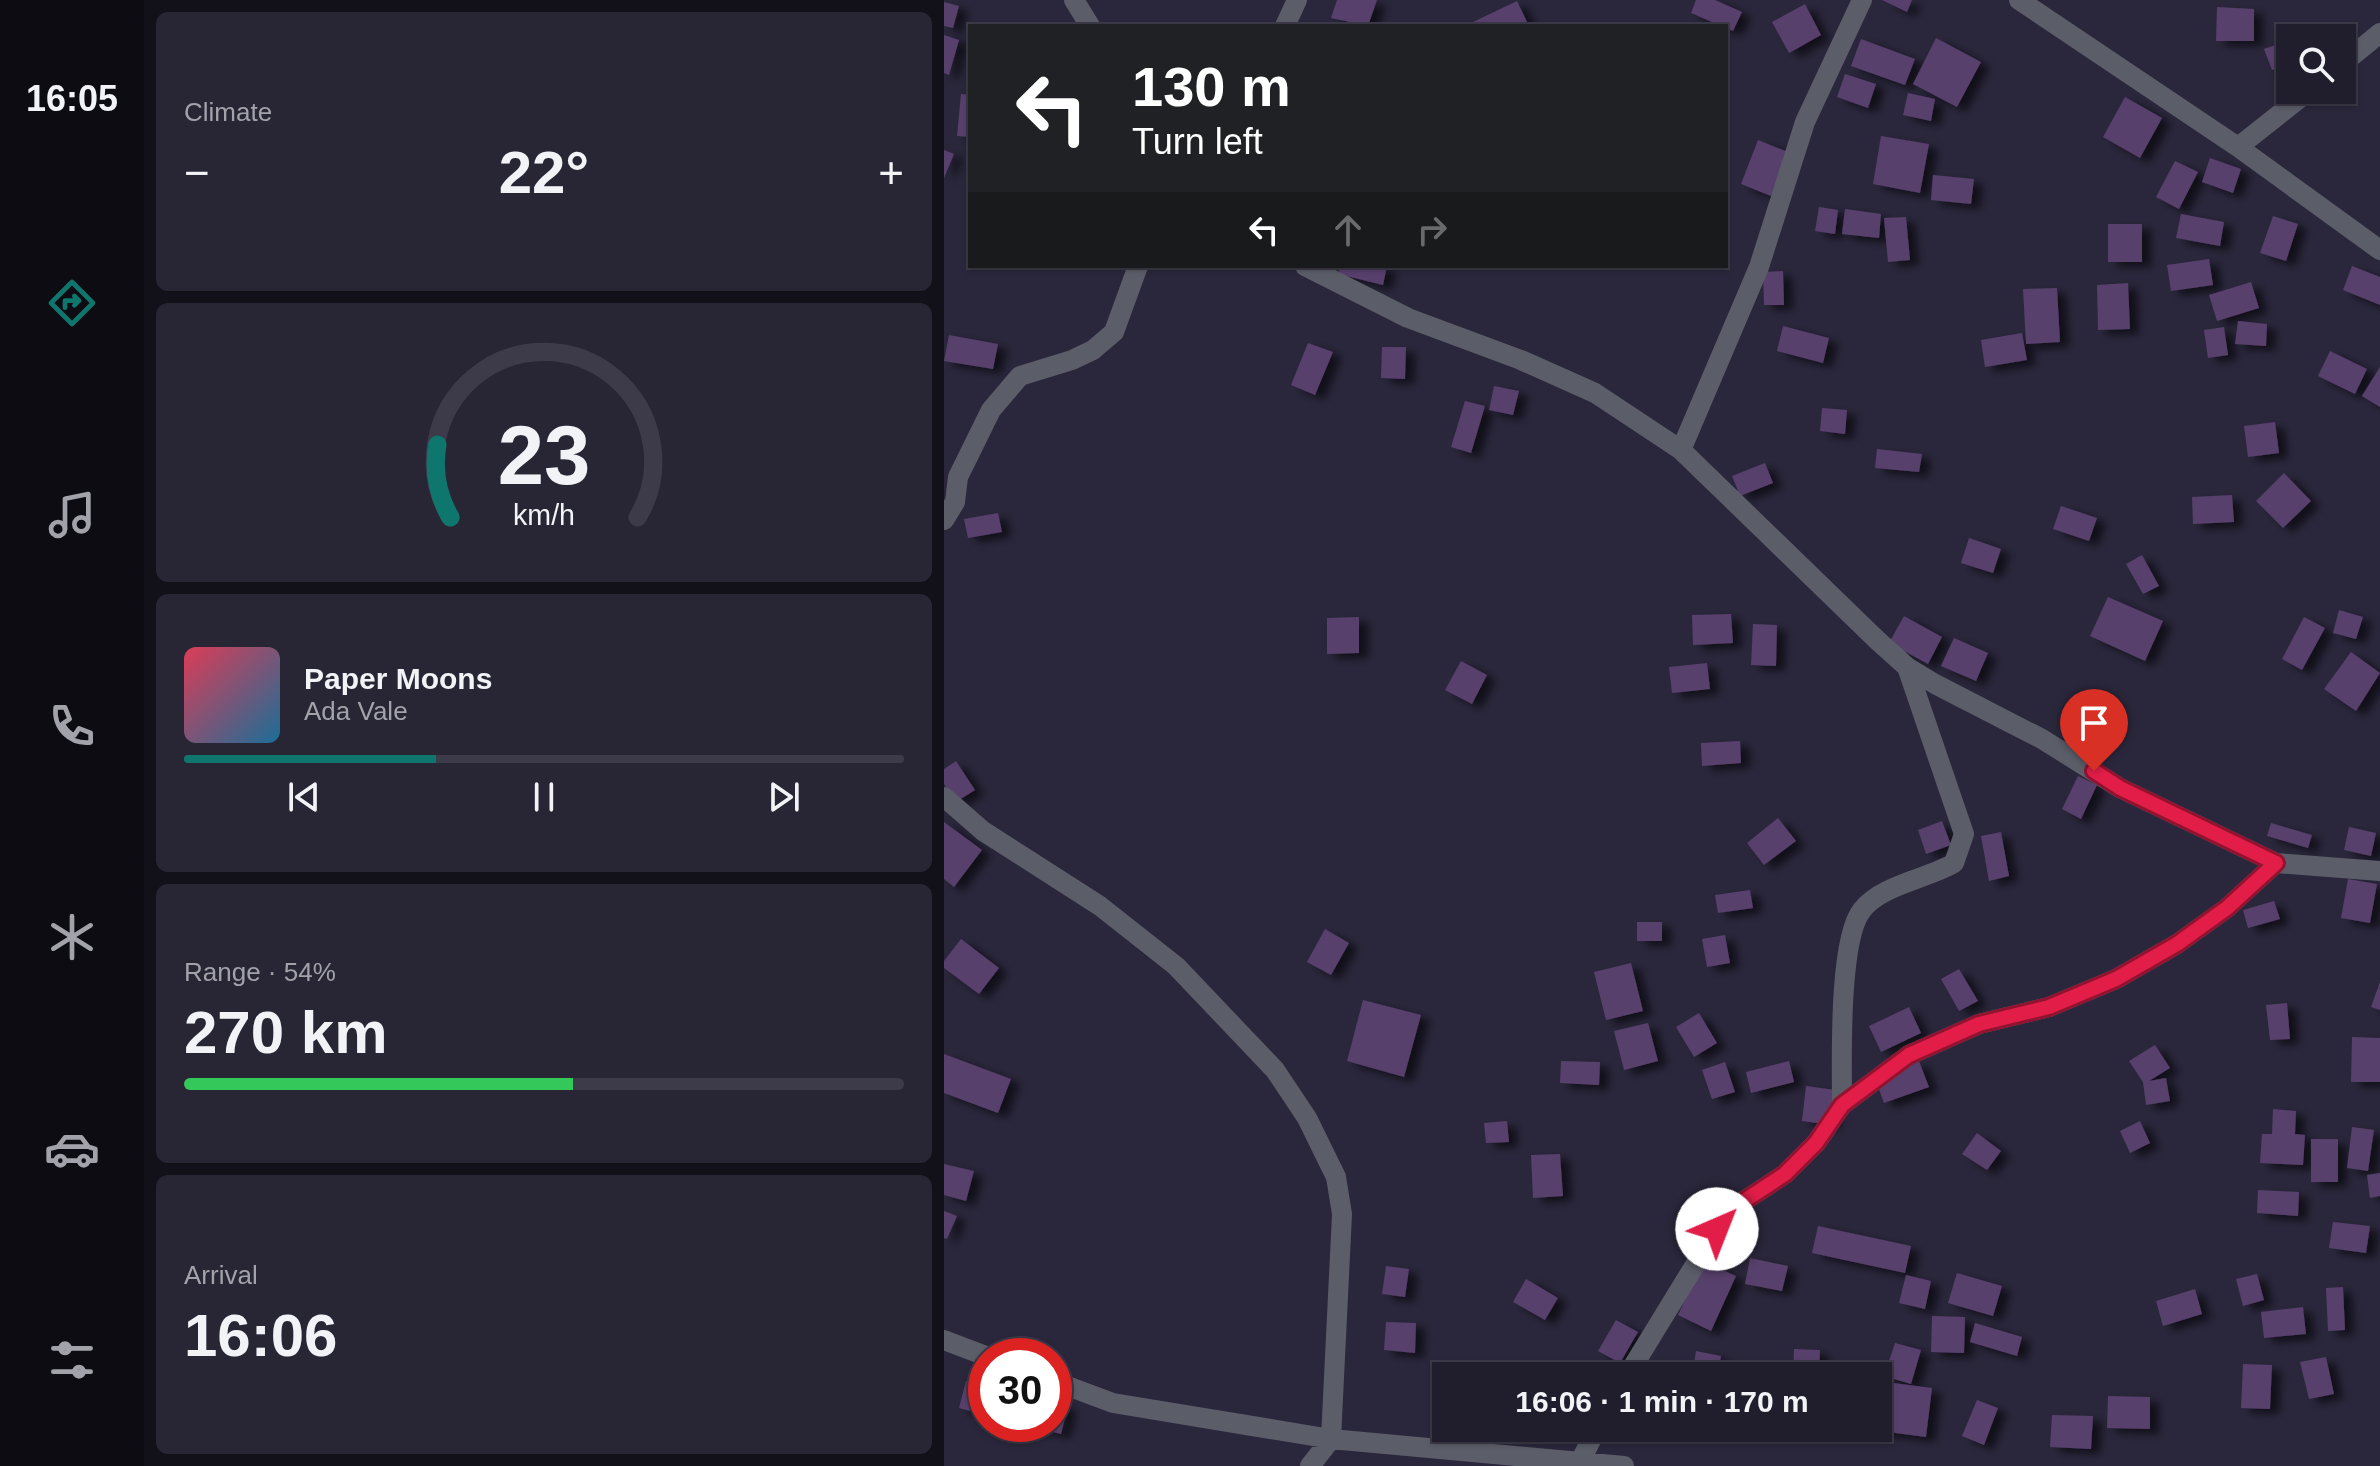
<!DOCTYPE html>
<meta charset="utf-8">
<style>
body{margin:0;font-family:Arial,sans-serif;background:#282635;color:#f1f3f6;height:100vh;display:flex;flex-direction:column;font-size:30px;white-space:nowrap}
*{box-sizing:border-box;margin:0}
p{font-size:26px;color:#a2a2aa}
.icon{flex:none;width:44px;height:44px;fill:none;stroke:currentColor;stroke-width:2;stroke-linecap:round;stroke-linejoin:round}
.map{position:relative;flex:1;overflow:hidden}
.panel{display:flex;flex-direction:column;gap:12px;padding:12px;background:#121019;width:800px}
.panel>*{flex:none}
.hud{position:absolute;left:24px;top:24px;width:760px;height:244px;border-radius:0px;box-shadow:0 2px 6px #0004,0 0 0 2px #3d3b49;background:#202124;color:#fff;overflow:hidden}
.fabs{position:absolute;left:1332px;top:24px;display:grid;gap:16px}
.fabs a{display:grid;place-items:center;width:80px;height:80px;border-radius:0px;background:#201d2d;box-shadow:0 2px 6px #0004,0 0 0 2px #3d3b49;font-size:40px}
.speed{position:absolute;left:24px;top:1338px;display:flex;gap:16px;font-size:40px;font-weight:700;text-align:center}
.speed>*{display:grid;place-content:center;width:104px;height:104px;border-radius:50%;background:#201d2d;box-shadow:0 2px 6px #0004,0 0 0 2px #3d3b49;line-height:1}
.speed .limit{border:12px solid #d22;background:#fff;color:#111}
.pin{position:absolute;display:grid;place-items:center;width:68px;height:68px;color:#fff;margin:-82px -34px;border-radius:50% 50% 50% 0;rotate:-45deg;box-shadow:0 0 8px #0007}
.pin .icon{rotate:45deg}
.me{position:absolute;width:88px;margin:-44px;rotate:44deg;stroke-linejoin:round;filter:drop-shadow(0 0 6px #0008)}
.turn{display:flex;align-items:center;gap:28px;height:168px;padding:0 32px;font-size:36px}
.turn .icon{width:104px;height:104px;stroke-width:2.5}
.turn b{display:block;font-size:56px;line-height:68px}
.lanes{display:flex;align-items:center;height:76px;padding:0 32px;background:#0003;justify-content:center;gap:40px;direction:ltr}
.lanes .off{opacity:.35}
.big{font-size:60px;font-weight:800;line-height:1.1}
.panel .widget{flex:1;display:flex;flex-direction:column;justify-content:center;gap:12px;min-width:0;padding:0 28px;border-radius:12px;background:#282635}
.panel .dial{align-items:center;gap:0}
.dial svg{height:208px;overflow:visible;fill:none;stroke:#3d3b49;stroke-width:7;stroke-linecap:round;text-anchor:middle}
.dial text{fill:#f1f3f6;stroke:none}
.song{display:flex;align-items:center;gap:24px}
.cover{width:96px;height:96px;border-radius:12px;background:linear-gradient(135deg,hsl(350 70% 55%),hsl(200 70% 35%))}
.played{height:8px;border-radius:4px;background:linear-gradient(90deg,#0f766e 35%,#3d3b49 35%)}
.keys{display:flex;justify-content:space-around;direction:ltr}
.heat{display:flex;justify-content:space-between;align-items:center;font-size:44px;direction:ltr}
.charge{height:12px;border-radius:6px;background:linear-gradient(90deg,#34c759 54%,#3d3b49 0)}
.trip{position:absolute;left:488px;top:1362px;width:460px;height:80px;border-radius:0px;background:#201d2d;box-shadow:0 2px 6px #0004,0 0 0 2px #3d3b49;font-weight:800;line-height:80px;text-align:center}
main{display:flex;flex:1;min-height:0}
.dock{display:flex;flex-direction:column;width:144px;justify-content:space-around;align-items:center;background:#0d0c12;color:#a2a2aa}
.dock .icon{width:56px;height:56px}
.dock .active{color:#0f766e}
.dock b{font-size:36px;color:#f1f3f6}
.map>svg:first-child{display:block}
</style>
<main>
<nav class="dock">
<b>16:05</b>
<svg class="icon active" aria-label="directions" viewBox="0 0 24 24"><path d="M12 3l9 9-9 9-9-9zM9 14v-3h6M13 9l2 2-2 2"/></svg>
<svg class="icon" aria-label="music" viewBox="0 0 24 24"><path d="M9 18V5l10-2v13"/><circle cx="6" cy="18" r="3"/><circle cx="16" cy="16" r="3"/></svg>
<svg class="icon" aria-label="phone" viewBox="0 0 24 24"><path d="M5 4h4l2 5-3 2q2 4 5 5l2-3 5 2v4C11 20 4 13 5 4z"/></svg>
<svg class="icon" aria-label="climate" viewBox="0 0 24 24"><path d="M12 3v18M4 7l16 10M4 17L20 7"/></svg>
<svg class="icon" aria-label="car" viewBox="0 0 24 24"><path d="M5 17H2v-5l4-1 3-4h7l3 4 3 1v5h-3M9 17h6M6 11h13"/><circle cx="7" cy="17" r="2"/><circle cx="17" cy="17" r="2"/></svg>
<svg class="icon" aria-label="filters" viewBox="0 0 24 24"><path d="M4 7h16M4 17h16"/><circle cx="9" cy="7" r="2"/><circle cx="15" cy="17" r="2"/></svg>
</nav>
<section class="panel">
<div class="widget"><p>Climate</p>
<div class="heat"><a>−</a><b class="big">22°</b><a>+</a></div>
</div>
<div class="widget dial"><svg viewBox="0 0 100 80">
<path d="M14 69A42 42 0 1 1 86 69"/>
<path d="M14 69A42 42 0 0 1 9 41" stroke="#0f766e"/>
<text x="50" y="56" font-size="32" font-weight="700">23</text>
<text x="50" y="72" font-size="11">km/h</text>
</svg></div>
<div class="widget">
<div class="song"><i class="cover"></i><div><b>Paper Moons</b><p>Ada Vale</p></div></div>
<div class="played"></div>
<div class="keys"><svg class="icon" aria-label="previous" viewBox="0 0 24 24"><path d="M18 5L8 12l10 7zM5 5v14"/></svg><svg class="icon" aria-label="pause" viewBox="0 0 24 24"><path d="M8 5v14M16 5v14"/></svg><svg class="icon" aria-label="next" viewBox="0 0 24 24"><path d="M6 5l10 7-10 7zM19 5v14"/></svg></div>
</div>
<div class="widget"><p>Range · 54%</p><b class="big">270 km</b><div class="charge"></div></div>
<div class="widget"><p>Arrival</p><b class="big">16:06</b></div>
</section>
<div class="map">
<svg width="1436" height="1466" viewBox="0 0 1436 1466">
<defs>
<filter id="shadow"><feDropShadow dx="9" dy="5" stdDeviation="4" flood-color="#0009"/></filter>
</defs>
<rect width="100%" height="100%" fill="#2a273c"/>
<path fill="#583f6c" filter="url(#shadow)" d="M393,0H433L424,26L387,18Z
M752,0H771L798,12L789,31L747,13Z
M938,0H968L963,12Z
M573,1L585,26H531L529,22Z
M0,2L15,6L9,28L0,26Z
M861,4L877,35L845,53L828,22Z
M1273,7L1310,9V41H1272Z
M0,35L15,40L5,75L0,73Z
M992,38L1037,62L1013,107L969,84Z
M917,39L971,59L961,85L907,66Z
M1346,40V64L1328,70L1320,49Z
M901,74L932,84L924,108L893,97Z
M964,93L991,99L987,121L959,115Z
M17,94L26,95V137L13,136Z
M1181,97L1218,118L1196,158L1159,137Z
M937,136L985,144L976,193L929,184Z
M814,140L844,152L827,196L797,184Z
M0,150L10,154L0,178Z
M1266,158L1297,169L1289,193L1258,182Z
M1231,161L1254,172L1235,209L1212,197Z
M989,175L1030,179L1027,204L987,200Z
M875,207L894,210L891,234L871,231Z
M901,209L937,214L935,238L898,234Z
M1237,214L1280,222L1276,246L1232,238Z
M1329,216L1354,224L1342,261L1316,253Z
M962,217L966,260L944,262L940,218Z
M1164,224H1198V262H1164Z
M1265,259L1269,285L1227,291L1223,265Z
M396,266H443L439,285L394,274Z
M1408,266L1436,277V305L1399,290Z
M839,271L840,305H820L819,272Z
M1307,282L1315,308L1273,321L1265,295Z
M1184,283L1186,329L1154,330L1153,285Z
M1113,288L1116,342L1082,344L1079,289Z
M1294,321L1323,324L1322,346L1291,344Z
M839,326L885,338L879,363L833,351Z
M1280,327L1284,355L1264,358L1260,330Z
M1078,333L1083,360L1041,367L1037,340Z
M5,335L54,344L49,369L0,361Z
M364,343L389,352L371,395L347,385Z
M438,347H462L461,379L437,378Z
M1386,351L1423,369L1411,394L1374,376Z
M1436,367V407L1418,396Z
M550,386L575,391L569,415L545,410Z
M521,401L541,406L527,453L507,447Z
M878,408L903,410L901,434L876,431Z
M1331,422L1335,453L1304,457L1300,426Z
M933,449L978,454L975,472L931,468Z
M821,463L829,483L796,496L788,476Z
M1340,473L1367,501L1339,528L1312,501Z
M1288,495L1290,522L1249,524L1248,497Z
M1117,506L1153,518L1145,541L1109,529Z
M54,513L58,532L24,538L20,519Z
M1025,538L1057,549L1049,573L1017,563Z
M1198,555L1215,586L1199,594L1182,564Z
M1164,597L1219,621L1201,661L1146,636Z
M1395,610L1419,617L1412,639L1389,633Z
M787,614L789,643L749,645L748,615Z
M960,616L998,637L984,664L945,643Z
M415,617V653L383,654V618Z
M1360,617L1381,628L1358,670L1338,659Z
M809,624L833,625L832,666L807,665Z
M1010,638L1044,653L1032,681L997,666Z
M1407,652L1436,673L1412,711L1380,689Z
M517,661L543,675L528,704L501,690Z
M763,663L766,689L728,693L725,667Z
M796,741L797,763L758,766L757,743Z
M12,761L31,790L12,802L0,784V769Z
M1134,776L1153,785L1137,819L1118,809Z
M834,818L852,841L820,865L803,843Z
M998,821L1007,845L982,854L974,830Z
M0,822L38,850L10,887L0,879Z
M1327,823L1368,835L1364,848L1323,836Z
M1405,827L1432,833L1427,856L1400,850Z
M1057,832L1065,876L1045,881L1037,836Z
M1404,879L1433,884L1426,923L1397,918Z
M806,890L809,908L774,913L771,895Z
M1330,901L1336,919L1304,928L1299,910Z
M693,922H718V941H693Z
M381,929L405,943L387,975L363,962Z
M781,935L786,963L763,967L758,939Z
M17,939L55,968L35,994L0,968V961Z
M687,963L699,1011L662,1020L650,972Z
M1015,969L1034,1001L1015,1011L997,979Z
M1436,982V1010L1427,1007Z
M419,1000L477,1015L460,1077L403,1061Z
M1343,1003L1346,1039L1326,1040L1322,1005Z
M965,1007L977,1033L937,1052L925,1026Z
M755,1013L773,1043L750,1057L732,1027Z
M704,1023L714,1061L680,1070L670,1031Z
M1408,1037L1436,1038V1082H1407Z
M1211,1045L1226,1068L1205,1081L1222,1078L1226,1101L1202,1105L1199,1082L1185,1061Z
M0,1054L67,1079L54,1113L0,1093Z
M617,1061L656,1062L655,1085L616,1083Z
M845,1061L850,1082L807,1093L802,1072Z
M975,1061L985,1087L940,1103L930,1076Z
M781,1062L791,1092L768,1099L758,1070Z
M862,1086L892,1090L887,1125L858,1121Z
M1329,1109L1352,1111L1351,1134L1361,1135L1359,1165L1316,1163L1318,1134H1328Z
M563,1121L565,1142L542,1143L540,1123Z
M1196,1121L1206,1143L1186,1153L1176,1131Z
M1408,1127L1430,1130L1424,1171L1403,1168Z
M1033,1133L1057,1151L1043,1170L1018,1154Z
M1367,1139H1394V1182H1367Z
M616,1154L619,1196L589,1198L587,1155Z
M0,1164L30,1171L22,1201L0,1195Z
M1436,1173V1196L1426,1198L1423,1175Z
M1314,1190L1355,1192L1354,1216L1313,1213Z
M0,1211L13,1216L3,1239L0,1238Z
M1389,1222L1426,1226L1422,1253L1385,1248Z
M874,1226L967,1246L961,1273L868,1253Z
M806,1258L844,1266L838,1291L801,1284Z
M759,1261L792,1276L767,1331L734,1315Z
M442,1266L465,1269L461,1297L438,1294Z
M1013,1273L1058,1286L1049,1316L1004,1303Z
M1313,1274L1320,1300L1299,1306L1292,1279Z
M962,1275L987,1281L981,1309L955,1303Z
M582,1279L614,1298L601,1320L569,1302Z
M1399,1287L1401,1330L1384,1331L1382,1288Z
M1251,1289L1258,1314L1219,1326L1212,1301Z
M1359,1307L1362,1334L1320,1338L1317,1312Z
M988,1316L1021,1317L1020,1353L987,1352Z
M672,1320L694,1332L676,1363L654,1351Z
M442,1322L472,1323L471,1353L440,1350Z
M1031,1323L1078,1337L1073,1356L1026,1342Z
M951,1343L977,1350L967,1384L940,1376Z
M850,1349L876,1350L875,1376H849Z
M752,1351L777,1356L774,1376H748Z
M1382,1357L1390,1394L1365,1399L1356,1362Z
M1299,1364L1328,1365L1326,1409L1297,1408Z
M22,1381L42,1386V1415L15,1408Z
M934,1381L988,1388L982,1437L928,1430L934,1428Z
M1164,1396L1206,1397V1429L1163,1428Z
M1033,1400L1054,1408L1040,1445L1018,1436Z
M110,1403L124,1406L117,1434L82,1425L110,1424Z
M1108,1415L1149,1416L1147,1449L1106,1447Z"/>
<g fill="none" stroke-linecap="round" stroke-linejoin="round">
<path stroke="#5b5e69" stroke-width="20" d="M130,0L146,26
M1075,0L1294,147L1436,250
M341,26L353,0
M1398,64L1436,33
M1294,147L1366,90
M361,266L464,318L577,360L651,393L737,450L933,640L963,667L991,684L1098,739L1176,788L1332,863L1436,871
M737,450L815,267L861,122L918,0
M0,520L11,502L14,477L47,410L76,376L128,360L149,350L170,332L194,266
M0,797L39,831L156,906L232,966L331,1070L363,1118L392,1177L398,1214L387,1439L366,1466
M898,1105C898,1065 894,940 918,910C937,885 983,879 1010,863L1020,834L963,667
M0,1340L42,1356
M683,1376L773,1229L800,1201L841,1174L872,1143L898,1105L965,1055L1035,1024L1105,1007L1172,979L1233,944L1283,908L1332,863
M110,1381L169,1403L387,1439L680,1466
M634,1466L653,1428"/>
</g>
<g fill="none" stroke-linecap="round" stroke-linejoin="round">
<g stroke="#92132f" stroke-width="20">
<path id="route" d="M773,1229L800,1201L841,1174L872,1143L898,1105L965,1055L1035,1024L1105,1007L1172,979L1233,944L1283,908L1332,863L1176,788L1150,771"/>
</g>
<use href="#route" stroke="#e11d48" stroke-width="14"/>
</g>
</svg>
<div class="fabs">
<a><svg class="icon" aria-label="search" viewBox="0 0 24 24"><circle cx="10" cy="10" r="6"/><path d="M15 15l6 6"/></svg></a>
</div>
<div class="speed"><div class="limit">30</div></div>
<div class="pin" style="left:1150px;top:771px;background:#d93025"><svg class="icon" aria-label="arrive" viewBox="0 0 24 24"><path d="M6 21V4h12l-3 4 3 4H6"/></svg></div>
<svg class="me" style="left:773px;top:1229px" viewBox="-20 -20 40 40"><circle r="19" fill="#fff"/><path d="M0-13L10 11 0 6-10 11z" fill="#e11d48"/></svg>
<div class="trip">16:06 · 1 min · 170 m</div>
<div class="hud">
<div class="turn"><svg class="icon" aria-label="left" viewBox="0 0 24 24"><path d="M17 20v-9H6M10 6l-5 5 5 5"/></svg><div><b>130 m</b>Turn left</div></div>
<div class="lanes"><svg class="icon" aria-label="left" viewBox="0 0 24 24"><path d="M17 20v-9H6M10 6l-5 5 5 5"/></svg><svg class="icon off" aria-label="ahead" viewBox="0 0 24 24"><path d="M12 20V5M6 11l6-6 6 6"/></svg><svg class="icon off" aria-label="right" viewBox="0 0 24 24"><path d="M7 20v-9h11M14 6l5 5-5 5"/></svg></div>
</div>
</div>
</main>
